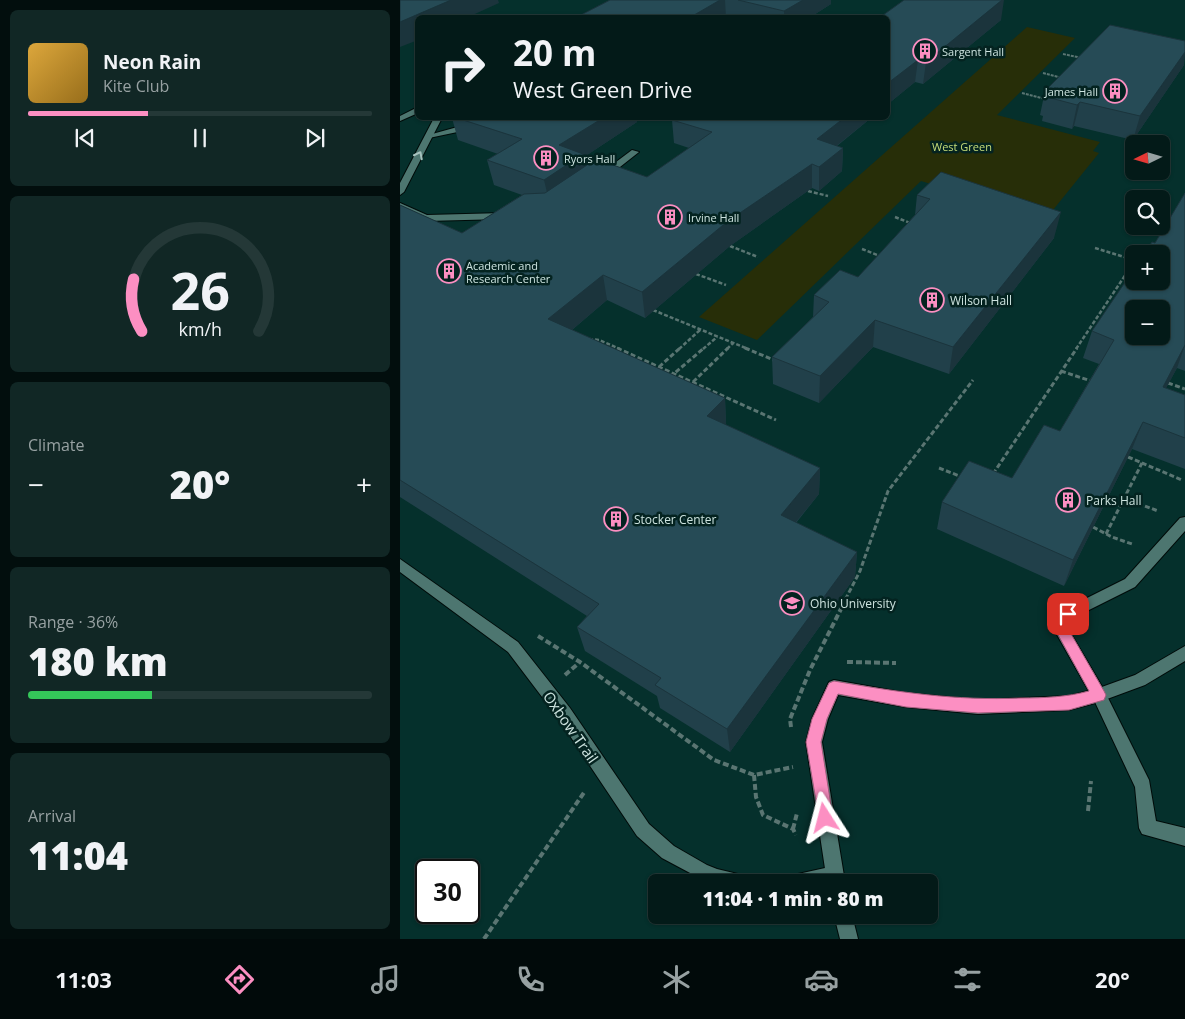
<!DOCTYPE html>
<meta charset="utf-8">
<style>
body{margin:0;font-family:"Open Sans",sans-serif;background:#112725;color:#f1f3f6;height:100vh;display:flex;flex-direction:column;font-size:19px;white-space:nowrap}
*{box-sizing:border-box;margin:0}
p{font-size:16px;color:#97a1a2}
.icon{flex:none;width:28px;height:28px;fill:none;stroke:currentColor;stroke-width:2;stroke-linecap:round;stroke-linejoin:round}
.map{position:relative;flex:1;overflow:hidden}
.drawer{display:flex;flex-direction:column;gap:10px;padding:10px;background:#020e0d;width:400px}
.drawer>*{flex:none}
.guide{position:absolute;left:15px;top:15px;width:475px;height:105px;border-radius:8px;box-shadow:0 1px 4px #0004,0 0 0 1px #243837;background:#031a18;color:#f1f3f6;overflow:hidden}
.needle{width:32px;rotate:265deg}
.fabs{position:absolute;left:725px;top:135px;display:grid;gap:10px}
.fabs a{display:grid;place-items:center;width:45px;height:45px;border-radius:8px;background:#031a18;box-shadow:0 1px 4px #0004,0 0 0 1px #243837;font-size:25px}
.speed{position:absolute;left:15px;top:859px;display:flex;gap:10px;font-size:25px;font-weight:700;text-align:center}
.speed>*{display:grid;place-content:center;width:65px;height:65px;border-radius:50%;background:#031a18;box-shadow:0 1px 4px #0004,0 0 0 1px #243837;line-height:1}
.speed .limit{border:2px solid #111;border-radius:8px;background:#fff;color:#111}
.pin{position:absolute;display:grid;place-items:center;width:42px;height:42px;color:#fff;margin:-21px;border-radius:10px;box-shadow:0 2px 8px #0006}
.me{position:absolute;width:55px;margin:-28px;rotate:351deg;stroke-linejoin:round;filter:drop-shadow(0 0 4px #0008)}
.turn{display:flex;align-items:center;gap:18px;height:105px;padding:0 15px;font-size:22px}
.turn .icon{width:65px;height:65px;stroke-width:2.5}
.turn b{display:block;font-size:35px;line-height:42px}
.big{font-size:38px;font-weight:800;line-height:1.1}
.drawer .widget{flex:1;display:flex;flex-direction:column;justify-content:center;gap:8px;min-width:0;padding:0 18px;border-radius:8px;background:#112725}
.drawer .dial{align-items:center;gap:0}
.dial svg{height:130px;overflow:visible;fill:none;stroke:#243837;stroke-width:7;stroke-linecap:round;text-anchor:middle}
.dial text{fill:#f1f3f6;stroke:none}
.song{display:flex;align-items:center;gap:15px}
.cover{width:60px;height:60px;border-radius:8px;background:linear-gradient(135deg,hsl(40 70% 55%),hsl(40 70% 35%))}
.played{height:5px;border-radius:2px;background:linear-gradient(90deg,#fc8fc2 35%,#243837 35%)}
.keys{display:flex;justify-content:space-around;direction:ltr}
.heat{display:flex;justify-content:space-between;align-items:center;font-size:28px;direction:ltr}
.charge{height:8px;border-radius:4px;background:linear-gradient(90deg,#34c759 36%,#243837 0)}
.trip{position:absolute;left:248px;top:874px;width:290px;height:50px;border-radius:8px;background:#031a18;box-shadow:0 1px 4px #0004,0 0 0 1px #243837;font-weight:800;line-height:50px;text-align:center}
.tab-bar{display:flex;height:80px;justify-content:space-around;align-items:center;background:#010a0a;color:#97a1a2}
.tab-bar .icon{width:35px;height:35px}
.tab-bar .on{color:#fc8fc2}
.tab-bar b{font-size:22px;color:#f1f3f6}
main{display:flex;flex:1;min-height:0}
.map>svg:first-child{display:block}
</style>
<main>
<section class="drawer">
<div class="widget">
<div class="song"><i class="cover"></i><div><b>Neon Rain</b><p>Kite Club</p></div></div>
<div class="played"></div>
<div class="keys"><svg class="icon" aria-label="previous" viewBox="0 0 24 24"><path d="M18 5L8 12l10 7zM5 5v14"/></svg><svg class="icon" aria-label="pause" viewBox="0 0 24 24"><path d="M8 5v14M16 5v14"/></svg><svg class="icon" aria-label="next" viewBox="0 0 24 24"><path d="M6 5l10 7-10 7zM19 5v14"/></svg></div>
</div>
<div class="widget dial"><svg viewBox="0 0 100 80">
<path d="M14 69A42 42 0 1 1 86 69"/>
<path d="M14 69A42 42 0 0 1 9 37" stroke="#fc8fc2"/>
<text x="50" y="56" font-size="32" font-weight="700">26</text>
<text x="50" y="72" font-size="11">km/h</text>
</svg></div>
<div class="widget"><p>Climate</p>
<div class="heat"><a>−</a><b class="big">20°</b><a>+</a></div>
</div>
<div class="widget"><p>Range · 36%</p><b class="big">180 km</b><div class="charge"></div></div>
<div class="widget"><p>Arrival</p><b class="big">11:04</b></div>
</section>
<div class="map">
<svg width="785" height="939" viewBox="0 0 785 939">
<rect width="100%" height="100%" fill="#042320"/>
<path fill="#05302c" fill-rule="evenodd" d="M0,0H785V939H0ZM18,18H488V118H18ZM734,144H761V171H734ZM734,199H761V226H734ZM734,254H761V281H734ZM734,309H761V336H734ZM26,870H69V912H26ZM256,882H529V915H256Z"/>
<path fill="#272e08" d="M627,27L675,38L597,115L700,142L693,151L699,153L653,210L639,217L521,181L357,340L299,317Z"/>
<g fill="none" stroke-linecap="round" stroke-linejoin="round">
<g stroke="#000b09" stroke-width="2">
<path id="lane" d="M79,118H88L67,130L29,138L25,136L61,126Z
M232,150L239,152L206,178H200V174Z
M0,203L27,215L104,213L109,216L104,219L26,221L0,209Z
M785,517V531L735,587L673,618L670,632L704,690L749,780L756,821L785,828V846L742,834L739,828L735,787L694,700L656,633L657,622L663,610L725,579L780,518Z
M0,559L118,642L170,708L249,824L274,846L307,865L317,869L346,876L349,882H307L262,858L237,836L158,718L108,652L0,572Z
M434,866L440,869L443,875L440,881L437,882H386L389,876Z"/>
</g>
<g stroke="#000b09" stroke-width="2">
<path id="street" d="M18,107V113L0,121V116Z
M34,118H42L4,192L0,195V183Z
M785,646V661L745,685L699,702L669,710L578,714L506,707L438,695L428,719L422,742L445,882H427L406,742L412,719L429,682L434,680L506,693L578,700L669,696L699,688L735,675Z
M434,915H452L458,939H440Z"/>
</g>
<path stroke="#5a7572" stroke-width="2" stroke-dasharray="3 1" stroke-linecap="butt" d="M663,54L682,58
M643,73L662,78
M622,93L645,99"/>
<path stroke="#5a7572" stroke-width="2.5" stroke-dasharray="4 2" stroke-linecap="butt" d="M408,191L428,196
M495,217L510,223
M330,246L358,257
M695,248L734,260
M462,249L480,256
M296,274L326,285
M253,310L348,349
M189,339L199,340L220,349
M279,349L300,330
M327,349L333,343
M676,349L734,262"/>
<path stroke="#5a7572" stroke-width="3" stroke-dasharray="5 2.5" stroke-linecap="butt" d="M217,348L376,420
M345,348L376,361
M259,367L280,348
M661,371L691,381
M293,382L328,348
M768,383L785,389
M728,457L782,480
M539,468L562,477
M593,474L677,348
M724,498L758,511
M693,527L712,537L732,544
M706,534L742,463
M442,606L460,571L488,491L573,380"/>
<path stroke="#5a7572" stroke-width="4" stroke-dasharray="6 3" stroke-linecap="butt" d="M138,636L180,662L314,760L354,775L393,767
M447,662L496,663
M165,675L180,662
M391,727L390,719L410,670L443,605
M354,775L356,797L363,815L393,829L396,835
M688,811L691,781
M393,829L397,813
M84,939L185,791"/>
<use href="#lane" fill="#4d7670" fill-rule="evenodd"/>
<use href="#street" fill="#4d7670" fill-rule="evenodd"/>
<path stroke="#5a7572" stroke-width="2.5" stroke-dasharray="4 2" stroke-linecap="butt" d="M303,349L317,337"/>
<path stroke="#5a7572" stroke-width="3" stroke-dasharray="5 2.5" stroke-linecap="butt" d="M270,377L304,348"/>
</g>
<path fill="#21404a" d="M210,0H431V4L409,18H175Z
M488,18L601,20L523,84L515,82L488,104Z
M785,41L784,65L733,140L674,126L672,129L642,121L643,116L640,115L645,91Z
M52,118H236L237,122L184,157L186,166L247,177L289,148L274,143L272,120L275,118H471L437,146L443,148L442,171L419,191L412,188L330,246L245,318L207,300L172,330L325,398L326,425L420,468L419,494L396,523L457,552L455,577L330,752L260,708L257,696L185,651L177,627L187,616L0,497V205L62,233L122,195L94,185L87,160L98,154L58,140Z
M785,193V371L777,368L766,388L785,395V469L732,449L664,586L537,529L542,502L612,478L660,431L699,364L683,358L692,331L755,243Z
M517,195L654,238L549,374L473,347L419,403L373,384L372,357L413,317L414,295L458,277L515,215Z"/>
<path fill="#1b343c" d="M51,0H98L99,3L66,18H18V40L0,47V22Z
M320,0H325L326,18H289Z
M403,0H431V4L409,18H384V11Z
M602,0H604L601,20L523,84L526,62Z
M785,52L784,65L733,140L740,116Z
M518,60L515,82L488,104V83Z
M680,102L674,126L672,129L677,105Z
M203,118H236L237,122L184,157L188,179L150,205L144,180L159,145Z
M444,118H471L416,162L417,139Z
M443,148L442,171L419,191V167Z
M412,164V188L330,246L245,318L242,292L328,221Z
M661,212L654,238L549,374L553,347Z
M203,275L207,300L154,345L148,319Z
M475,320L473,347L419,403L420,376Z
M785,345L777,368L752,414L763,387Z
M325,398L326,424L310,442L307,416Z
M743,422L732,449L664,586L673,560Z
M420,468L419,494L381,540V515Z
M457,552L455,577L330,752L327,729Z"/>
<path fill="#264b56" stroke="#1b343c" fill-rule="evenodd" d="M0,0H51L0,22Z
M210,0H320L289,18H175Z
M338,0H403L384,11Z
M504,0H602L526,62L518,60L488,83V18H479Z
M710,25L785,41V52L740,116L680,102L677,105L647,97L651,93L645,91Z
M57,118H203L159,145L183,154L144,180L87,160L122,139Z
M275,118H444L417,139L443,148L419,167L412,164L328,221L242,292L203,275L148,319L325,398L307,416L420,468L381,515L457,552L327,729L255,685L261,678L177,627L199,604L0,480V205L62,233L124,194L145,193L196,159L247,177L312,132L272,120Z
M541,172L661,212L553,347L475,320L420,376L372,357L429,302L414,295L440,270L458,277L530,199L517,195Z
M785,193V345L763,387L785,395V438L743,422L673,560L542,502L569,461L612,478L644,425L660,431L714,340L692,331L734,269V281H761V254H744L752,242L755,243ZM734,309H761V336H734Z"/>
<defs><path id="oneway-chevron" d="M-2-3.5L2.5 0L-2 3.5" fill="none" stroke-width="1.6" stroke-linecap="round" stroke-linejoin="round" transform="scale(1.25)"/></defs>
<use stroke="#a7c2be" href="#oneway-chevron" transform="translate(19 155) rotate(-63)"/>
<path fill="#fc8fc2" stroke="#a45d7e" d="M668,609L673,611L675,614L670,623V632L704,691L706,695L704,700L669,710L578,713L506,707L438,694L427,719L421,742L433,818L431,824L425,826L420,824L406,742L412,719L429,683L434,681C498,692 556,701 621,698C644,698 667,697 689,691L657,633V622L663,611Z"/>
<defs>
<g id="building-ring" transform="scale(1.25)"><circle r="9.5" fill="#042320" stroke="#fc8fc2" stroke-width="1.5"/><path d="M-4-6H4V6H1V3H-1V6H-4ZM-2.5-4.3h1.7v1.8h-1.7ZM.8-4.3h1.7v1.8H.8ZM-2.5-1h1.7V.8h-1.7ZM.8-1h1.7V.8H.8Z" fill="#fc8fc2"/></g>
<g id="university-ring" transform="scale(1.25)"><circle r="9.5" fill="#042320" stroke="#fc8fc2" stroke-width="1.5"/><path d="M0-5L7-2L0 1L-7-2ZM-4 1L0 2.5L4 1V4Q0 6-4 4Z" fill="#fc8fc2"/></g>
</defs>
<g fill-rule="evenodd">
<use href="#building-ring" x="525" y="51"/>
<use href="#building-ring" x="715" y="91"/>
<use href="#building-ring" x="146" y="158"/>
<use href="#building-ring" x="270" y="217"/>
<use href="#building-ring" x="49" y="271"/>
<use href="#building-ring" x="532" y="300"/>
<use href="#building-ring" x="668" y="500"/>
<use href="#building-ring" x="216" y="519"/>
<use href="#university-ring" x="392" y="603"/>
</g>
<g text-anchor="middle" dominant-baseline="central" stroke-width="5" stroke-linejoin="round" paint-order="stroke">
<g font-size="11" fill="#cde3df" stroke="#042320" text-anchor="start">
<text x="542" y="51">Sargent Hall</text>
<text x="698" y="91" text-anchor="end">James Hall</text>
<text x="164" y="158">Ryors Hall</text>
<text x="288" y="217">Irvine Hall</text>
<text x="66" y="265">Academic and<tspan x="66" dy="13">Research Center</tspan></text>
</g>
<g font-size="11" fill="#c7dd79" stroke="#042320">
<text x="562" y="146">West Green</text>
</g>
<g font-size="12" fill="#cde3df" stroke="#042320" text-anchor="start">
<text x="550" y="300">Wilson Hall</text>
<text x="686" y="500">Parks Hall</text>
<text x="234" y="519">Stocker Center</text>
<text x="410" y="603">Ohio University</text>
</g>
<g font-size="15" fill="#cde3df" stroke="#042320">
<text transform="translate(171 727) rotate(55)">Oxbow Trail</text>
</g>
</g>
</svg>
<div class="fabs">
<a><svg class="needle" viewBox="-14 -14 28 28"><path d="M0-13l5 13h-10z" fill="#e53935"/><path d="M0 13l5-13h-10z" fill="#97a1a2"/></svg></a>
<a><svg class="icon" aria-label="search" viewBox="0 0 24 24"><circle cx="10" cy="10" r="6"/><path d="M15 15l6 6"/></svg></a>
<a>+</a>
<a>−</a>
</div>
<div class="speed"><div class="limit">30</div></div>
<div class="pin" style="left:668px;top:614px;background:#d93025"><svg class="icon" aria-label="arrive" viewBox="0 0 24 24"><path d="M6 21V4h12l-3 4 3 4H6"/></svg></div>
<svg class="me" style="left:425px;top:818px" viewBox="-20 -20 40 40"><path d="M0-17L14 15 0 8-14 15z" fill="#fc8fc2" stroke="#fff" stroke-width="4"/></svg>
<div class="trip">11:04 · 1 min · 80 m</div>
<div class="guide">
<div class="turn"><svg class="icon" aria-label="right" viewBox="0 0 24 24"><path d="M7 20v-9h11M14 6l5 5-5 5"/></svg><div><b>20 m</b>West Green Drive</div></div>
</div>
</div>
</main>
<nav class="tab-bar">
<b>11:03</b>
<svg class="icon on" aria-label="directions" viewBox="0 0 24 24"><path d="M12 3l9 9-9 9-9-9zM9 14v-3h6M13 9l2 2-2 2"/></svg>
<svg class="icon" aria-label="music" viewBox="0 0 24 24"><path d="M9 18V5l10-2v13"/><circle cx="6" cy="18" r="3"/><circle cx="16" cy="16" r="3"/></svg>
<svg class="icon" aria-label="phone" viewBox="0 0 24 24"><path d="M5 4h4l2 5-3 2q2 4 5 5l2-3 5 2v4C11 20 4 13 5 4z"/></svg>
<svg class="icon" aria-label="climate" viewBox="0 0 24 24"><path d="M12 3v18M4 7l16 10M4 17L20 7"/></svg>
<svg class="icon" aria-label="car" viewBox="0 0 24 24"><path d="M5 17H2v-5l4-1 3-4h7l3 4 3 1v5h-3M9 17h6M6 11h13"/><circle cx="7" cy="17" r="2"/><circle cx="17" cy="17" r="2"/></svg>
<svg class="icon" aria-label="filters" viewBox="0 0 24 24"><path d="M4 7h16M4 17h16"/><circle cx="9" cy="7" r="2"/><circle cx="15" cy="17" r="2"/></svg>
<b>20°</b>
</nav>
